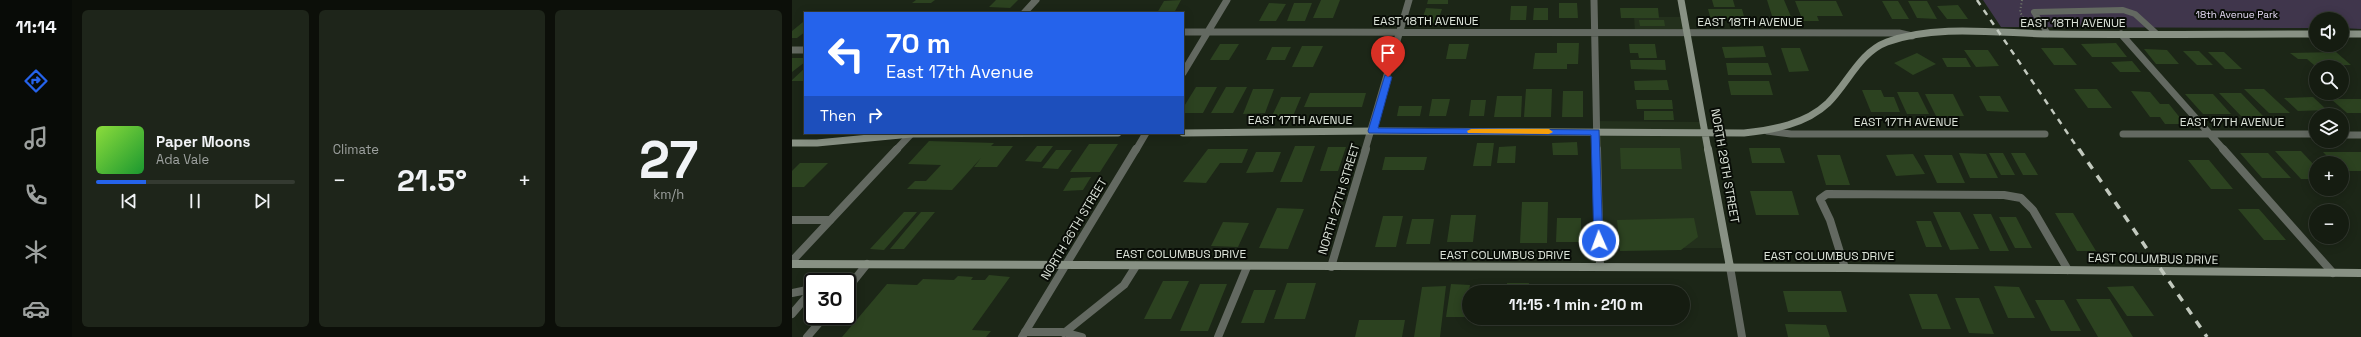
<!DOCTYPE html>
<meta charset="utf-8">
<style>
body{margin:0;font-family:"Space Grotesk",sans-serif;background:#1e251a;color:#f1f3f6;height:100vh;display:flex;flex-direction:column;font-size:15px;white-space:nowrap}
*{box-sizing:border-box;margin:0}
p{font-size:13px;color:#9da19f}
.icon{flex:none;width:22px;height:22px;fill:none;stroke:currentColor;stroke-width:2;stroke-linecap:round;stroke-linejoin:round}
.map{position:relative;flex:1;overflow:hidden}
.panel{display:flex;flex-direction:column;gap:10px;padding:10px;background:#0c0f09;width:720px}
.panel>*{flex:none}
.hud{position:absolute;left:12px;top:12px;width:380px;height:122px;border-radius:0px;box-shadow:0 2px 10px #0003,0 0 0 1px #343a31;background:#2563eb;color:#fff;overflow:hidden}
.buttons{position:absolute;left:1517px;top:12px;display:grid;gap:8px}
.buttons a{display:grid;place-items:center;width:40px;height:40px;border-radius:50%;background:#151c11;box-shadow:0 2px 10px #0003,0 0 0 1px #343a31;font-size:20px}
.speed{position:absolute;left:12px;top:273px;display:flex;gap:8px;font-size:20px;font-weight:700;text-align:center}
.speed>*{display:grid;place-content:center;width:52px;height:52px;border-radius:50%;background:#151c11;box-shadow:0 2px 10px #0003,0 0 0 1px #343a31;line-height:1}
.speed .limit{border:2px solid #111;border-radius:6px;background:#fff;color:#111}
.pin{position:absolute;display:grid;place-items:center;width:34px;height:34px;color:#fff;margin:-41px -17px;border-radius:50% 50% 50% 0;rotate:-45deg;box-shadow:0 0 4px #0007}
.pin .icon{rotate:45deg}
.me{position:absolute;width:44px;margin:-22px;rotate:358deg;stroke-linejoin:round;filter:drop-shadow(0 0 3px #0008)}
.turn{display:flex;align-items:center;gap:14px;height:84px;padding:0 16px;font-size:18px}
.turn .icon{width:52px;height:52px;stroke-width:2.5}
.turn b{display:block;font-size:28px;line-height:34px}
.then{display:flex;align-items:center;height:38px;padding:0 16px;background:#0003;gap:8px;font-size:15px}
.big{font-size:30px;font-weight:600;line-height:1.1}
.panel .tile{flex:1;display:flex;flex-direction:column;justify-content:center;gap:6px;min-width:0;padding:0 14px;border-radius:6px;background:#1e251a}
.panel .dial{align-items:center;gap:0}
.dial b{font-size:52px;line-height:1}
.song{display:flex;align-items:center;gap:12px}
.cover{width:48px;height:48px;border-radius:6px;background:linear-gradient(135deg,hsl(90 70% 55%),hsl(130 70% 35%))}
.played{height:4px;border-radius:2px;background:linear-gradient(90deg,#2563eb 25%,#343a31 25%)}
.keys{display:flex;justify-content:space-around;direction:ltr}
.heat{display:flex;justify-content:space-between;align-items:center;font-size:22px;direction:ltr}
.panel .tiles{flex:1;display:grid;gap:10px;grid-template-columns:repeat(3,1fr)}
.trip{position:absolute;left:670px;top:285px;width:228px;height:40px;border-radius:20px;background:#151c11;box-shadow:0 2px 10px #0003,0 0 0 1px #343a31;font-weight:600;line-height:40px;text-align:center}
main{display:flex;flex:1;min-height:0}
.menu{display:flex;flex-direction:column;width:72px;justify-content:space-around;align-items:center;background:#080b07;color:#9da19f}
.menu .icon{width:28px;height:28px}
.menu .selected{color:#2563eb}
.menu b{font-size:18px;color:#f1f3f6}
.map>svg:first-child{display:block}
</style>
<main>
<nav class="menu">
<b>11:14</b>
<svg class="icon selected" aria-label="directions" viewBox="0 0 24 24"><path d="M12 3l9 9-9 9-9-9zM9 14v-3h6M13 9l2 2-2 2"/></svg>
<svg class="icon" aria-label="music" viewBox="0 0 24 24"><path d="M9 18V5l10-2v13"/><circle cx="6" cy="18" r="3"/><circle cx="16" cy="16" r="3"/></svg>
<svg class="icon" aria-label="phone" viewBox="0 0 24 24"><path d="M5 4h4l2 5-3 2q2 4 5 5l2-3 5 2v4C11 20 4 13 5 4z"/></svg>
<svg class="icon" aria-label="climate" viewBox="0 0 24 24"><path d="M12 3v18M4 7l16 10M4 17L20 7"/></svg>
<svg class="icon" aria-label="car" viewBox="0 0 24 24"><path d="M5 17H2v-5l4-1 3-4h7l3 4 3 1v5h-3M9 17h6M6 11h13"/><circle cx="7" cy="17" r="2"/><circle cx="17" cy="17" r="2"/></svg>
</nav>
<section class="panel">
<div class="tiles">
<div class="tile">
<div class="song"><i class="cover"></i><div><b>Paper Moons</b><p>Ada Vale</p></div></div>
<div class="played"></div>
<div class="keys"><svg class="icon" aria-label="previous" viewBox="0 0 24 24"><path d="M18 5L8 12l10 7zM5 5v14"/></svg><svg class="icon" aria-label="pause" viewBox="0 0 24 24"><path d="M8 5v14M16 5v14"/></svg><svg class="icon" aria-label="next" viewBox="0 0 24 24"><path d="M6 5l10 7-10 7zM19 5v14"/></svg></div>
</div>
<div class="tile"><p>Climate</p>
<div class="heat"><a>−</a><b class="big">21.5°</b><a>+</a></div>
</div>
<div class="tile dial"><b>27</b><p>km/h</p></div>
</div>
</section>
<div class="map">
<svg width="1569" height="337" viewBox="0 0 1569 337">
<rect width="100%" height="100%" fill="#1c2617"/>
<path fill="#23301c" d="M842,17H890L892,32H843Z
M805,121L909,122L934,248H811Z"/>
<path fill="#40364c" d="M1191,0H1569V29L1550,28V19H1524V28L1209,27Z"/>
<path fill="#2c4220" d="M124,0H143L139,3H120Z
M204,0H226L218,8L197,7Z
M389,0L382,13H365L372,1Z
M529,0H548L541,18H521Z
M636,0H656V4H635Z
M920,0H941L943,7H922Z
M975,0H992L1000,19H981Z
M1003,1H1044L1051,16H1025L1027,21H1011Z
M1090,1H1106L1117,19H1100Z
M1116,1H1135L1145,19L1125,18Z
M477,3L494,4L484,21H467Z
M502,3H520L513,21H495Z
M767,3H785L786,18H767Z
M1166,5L1176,19H1155L1145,6Z
M719,6H735L734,20H718Z
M634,8L650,9L645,23H629Z
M742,8H756V20H741Z
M828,8H866L867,18H829Z
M916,9H950L953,20H919Z
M847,20H872L873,26H848Z
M11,22H13V32L5,38H0V31Z
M765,43H787L786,64H775V69H741L743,53H765Z
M1324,43L1335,57H1300L1289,44Z
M428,44H447L437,60H418Z
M657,44H677L674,59H654Z
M837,44H863L865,58H847L846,53H838Z
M510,46H531L521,67H500Z
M971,46L974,57L933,58L930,47Z
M480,47H499L493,60H474Z
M989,48H1008L1017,71L997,72Z
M1249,48H1271L1285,65H1262Z
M1352,49L1375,50L1387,64H1364Z
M1172,50H1196L1207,66L1184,67Z
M1391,51H1407L1421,65H1405Z
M1416,52H1432L1450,69H1433Z
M1544,52L1559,65H1522L1515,59H1506L1498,53Z
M1125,53L1144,64L1121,75L1102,63Z
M0,58H13V62L0,72Z
M1150,58H1174L1179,67H1155Z
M838,60H873L874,70L839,69Z
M1340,61L1349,72H1328L1319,62Z
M934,63H976L980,75H936Z
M13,68V81H0V80Z
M875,80L877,90H843L842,81Z
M936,81H977L981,95H939Z
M404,87H425L411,113H391V108Z
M434,87H455L441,113H419Z
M461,89H482L473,113L451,114Z
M734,89H760L759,117H732Z
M1282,89H1305L1320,108H1296Z
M1452,89H1472L1498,113H1477Z
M1070,90H1089L1092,97H1102L1108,112H1079Z
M771,91H791V117H770Z
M1339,91L1358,92L1368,104H1377L1393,124H1373L1368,117H1358Z
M1105,92H1126L1137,114H1115Z
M518,93H574L570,107H512Z
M1427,93H1449L1471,116H1449Z
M1133,94H1161L1172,116H1144Z
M1393,94H1421L1439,114H1411Z
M705,96H730L729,117H702Z
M1187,96H1208L1217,112L1195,111Z
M489,97H509L501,116H480Z
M1521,97L1535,110L1506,111L1492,98Z
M640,99H658L654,116H637Z
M1539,99H1569V113H1555Z
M679,100H694L692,116H677Z
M844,100H880L881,109H845Z
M607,106H630L628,116H605Z
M852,111H881L882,120H852Z
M137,141L202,143L199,146H221L205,167H182L189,158L160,190L115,189L123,181H134L149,165L116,164Z
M785,142L786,155H761L760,143Z
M685,143H702L699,166H681Z
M297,144H326L308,172H278Z
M245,146H261L249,162L233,161Z
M503,146H523L510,182H488Z
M724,146L723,163H705L707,147Z
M536,147H554L546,171H528Z
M828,148H888L890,169H829Z
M957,148H988L993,163H960Z
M416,149H456L450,163H428L414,183L391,182Z
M264,150H280L266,169L250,168Z
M1483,151H1509L1524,167V179H1509Z
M464,152H489L481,172L454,173Z
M1531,152H1569V171H1550V163H1542Z
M1167,153L1194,154L1206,178H1178Z
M1197,153H1211L1223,175H1209Z
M1219,153H1233L1246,175H1231Z
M1448,153H1476L1499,178H1470Z
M1121,154L1133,174L1104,176L1094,155Z
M1025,155H1048L1058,185H1034Z
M1132,155H1160L1173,183H1145Z
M593,157H635L632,170H590Z
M1396,160H1417L1441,189H1419Z
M8,163H36L12,187H0V171Z
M299,177L291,190L271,191L279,178Z
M958,191H1000L1007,215H964Z
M730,202H756L755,243H728Z
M485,208L512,209L496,249L467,248Z
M1446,209H1467L1494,240H1472Z
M112,212H125L92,250L78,249Z
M129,212H143L112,249H98Z
M1141,212H1168L1187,249L1158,250Z
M1263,213H1281L1304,251H1285Z
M1181,214H1199L1217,251H1198Z
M659,215H684L681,242H655Z
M591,216H611L604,247H583Z
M1207,217H1224L1240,248H1223Z
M765,218H789V242H764Z
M902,218L906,237L889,250L828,251L825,220Z
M620,219H642L638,244H614Z
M1124,221H1139L1150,247H1134Z
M431,222L457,223L446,247L419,246Z
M197,275L218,277L180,330L199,331L194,337H50L95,284L125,285L131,279L162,280L166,276L181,277L179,280H193Z
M371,281H397L379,319H352Z
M495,283H524L513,319H482Z
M715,283H737L736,292H714Z
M408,284H435L416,331H388Z
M659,284L678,285L673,317H654Z
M687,285H706V292H686Z
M654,286L648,337H622L630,287Z
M1202,286L1227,287L1243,318H1216Z
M1341,286L1362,316H1335L1315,287Z
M462,290H484L472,323H449Z
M991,291H1049L1055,312H996Z
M1117,294H1145L1159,329H1130Z
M1163,298H1187L1202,334L1177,333Z
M1284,299H1318L1341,337H1306Z
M1243,300H1272L1289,331H1259Z
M713,318H735V322H712Z
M745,318H801V323L745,324Z
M567,320H613L610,337H563Z
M993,324L1034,325L1038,337H996Z"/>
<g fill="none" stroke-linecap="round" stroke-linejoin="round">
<path stroke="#71796d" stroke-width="2" stroke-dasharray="1 2.5" stroke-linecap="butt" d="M1230,0L1228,12L1231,17"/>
<path stroke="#636961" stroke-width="6" d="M1256,34L1242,12L1331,10L1343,14L1365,34"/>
<path stroke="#636961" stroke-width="8" d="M0,220H38
M1053,268L1038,220L1028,199L1035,194L1212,195L1229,198L1241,210L1276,270
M55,289L75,264
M0,293L15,290L17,294L0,314
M233,332H271L290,337
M272,333L332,285L344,266
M15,337L33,316"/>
<path stroke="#636961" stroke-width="7" d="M802,0L805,150
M232,13L244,0
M391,32L1107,33L1120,36
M1329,34L1432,150
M0,50H13
M391,73L435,0
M975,131L999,134H1253
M1331,134H1524
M1550,135H1569
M104,150L120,133
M344,150L354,133
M573,150L617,0"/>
<path stroke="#636961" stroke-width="8" d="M805,149L808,267
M1431,149L1541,273
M0,261L105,149
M539,267L574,149
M938,267L950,337
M230,337L344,149
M426,337L455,267"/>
<path stroke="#889184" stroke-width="7" d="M889,0L916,150
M1550,34H1569
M391,133L581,131L952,133C981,130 1014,124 1036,103C1056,83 1068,52 1095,42C1143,24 1206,33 1256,34C1345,35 1435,34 1524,34
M0,143H25L119,134L326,133"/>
<path stroke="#889184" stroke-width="8" d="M916,149L938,267
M0,264L1053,268L1569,273"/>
<path stroke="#c2c9be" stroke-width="2.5" stroke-dasharray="6 6" stroke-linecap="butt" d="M1185,0L1287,150"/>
<path stroke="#c2c9be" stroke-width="3.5" stroke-dasharray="8 8" stroke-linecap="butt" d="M1287,149L1415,337"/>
</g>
<path fill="#2563eb" stroke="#184099" d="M593,75L600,77L586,128L807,130L811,244H804L802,241L799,135L577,133L576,131Z"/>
<path fill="#f59e0b" d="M679,129H757L761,132L757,134L676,133L675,131Z"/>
<g text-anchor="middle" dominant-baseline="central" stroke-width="4" stroke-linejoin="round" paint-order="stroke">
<g font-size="10" fill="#e7dcf6" stroke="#090d07">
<text x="1445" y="14">18th Avenue Park</text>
</g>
<g font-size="12" fill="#dbe2d8" stroke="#090d07">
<text x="634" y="21">EAST 18TH AVENUE</text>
<text x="958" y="22">EAST 18TH AVENUE</text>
<text x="1281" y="23">EAST 18TH AVENUE</text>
<text x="508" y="120">EAST 17TH AVENUE</text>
<text x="1114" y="122">EAST 17TH AVENUE</text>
<text x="1440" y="122">EAST 17TH AVENUE</text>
<text transform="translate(933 166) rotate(80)">NORTH 29TH STREET</text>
<text transform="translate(547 199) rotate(-73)">NORTH 27TH STREET</text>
<text transform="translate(282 229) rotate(-59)">NORTH 26TH STREET</text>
<text x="389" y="254">EAST COLUMBUS DRIVE</text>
<text x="713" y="255">EAST COLUMBUS DRIVE</text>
<text x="1037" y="256">EAST COLUMBUS DRIVE</text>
<text transform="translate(1361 259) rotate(1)">EAST COLUMBUS DRIVE</text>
</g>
</g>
</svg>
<div class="buttons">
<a><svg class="icon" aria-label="sound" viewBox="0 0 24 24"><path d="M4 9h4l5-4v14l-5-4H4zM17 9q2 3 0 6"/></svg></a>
<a><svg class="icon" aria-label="search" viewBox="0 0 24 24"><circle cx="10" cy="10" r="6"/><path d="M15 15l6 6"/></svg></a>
<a><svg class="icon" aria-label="layers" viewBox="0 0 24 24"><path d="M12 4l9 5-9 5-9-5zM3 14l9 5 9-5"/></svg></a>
<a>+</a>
<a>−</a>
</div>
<div class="speed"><div class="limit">30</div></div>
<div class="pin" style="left:596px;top:77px;background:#d93025"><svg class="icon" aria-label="arrive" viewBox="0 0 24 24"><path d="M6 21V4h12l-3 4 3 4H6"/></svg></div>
<svg class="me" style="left:807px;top:241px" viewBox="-20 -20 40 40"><circle r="17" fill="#2563eb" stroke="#fff" stroke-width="3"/><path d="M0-11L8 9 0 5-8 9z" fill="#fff"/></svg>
<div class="trip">11:15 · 1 min · 210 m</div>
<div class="hud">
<div class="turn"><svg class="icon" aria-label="left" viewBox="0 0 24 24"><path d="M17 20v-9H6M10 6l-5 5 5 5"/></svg><div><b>70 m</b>East 17th Avenue</div></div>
<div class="then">Then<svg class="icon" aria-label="right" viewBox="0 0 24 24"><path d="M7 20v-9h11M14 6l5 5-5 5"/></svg></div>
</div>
</div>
</main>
